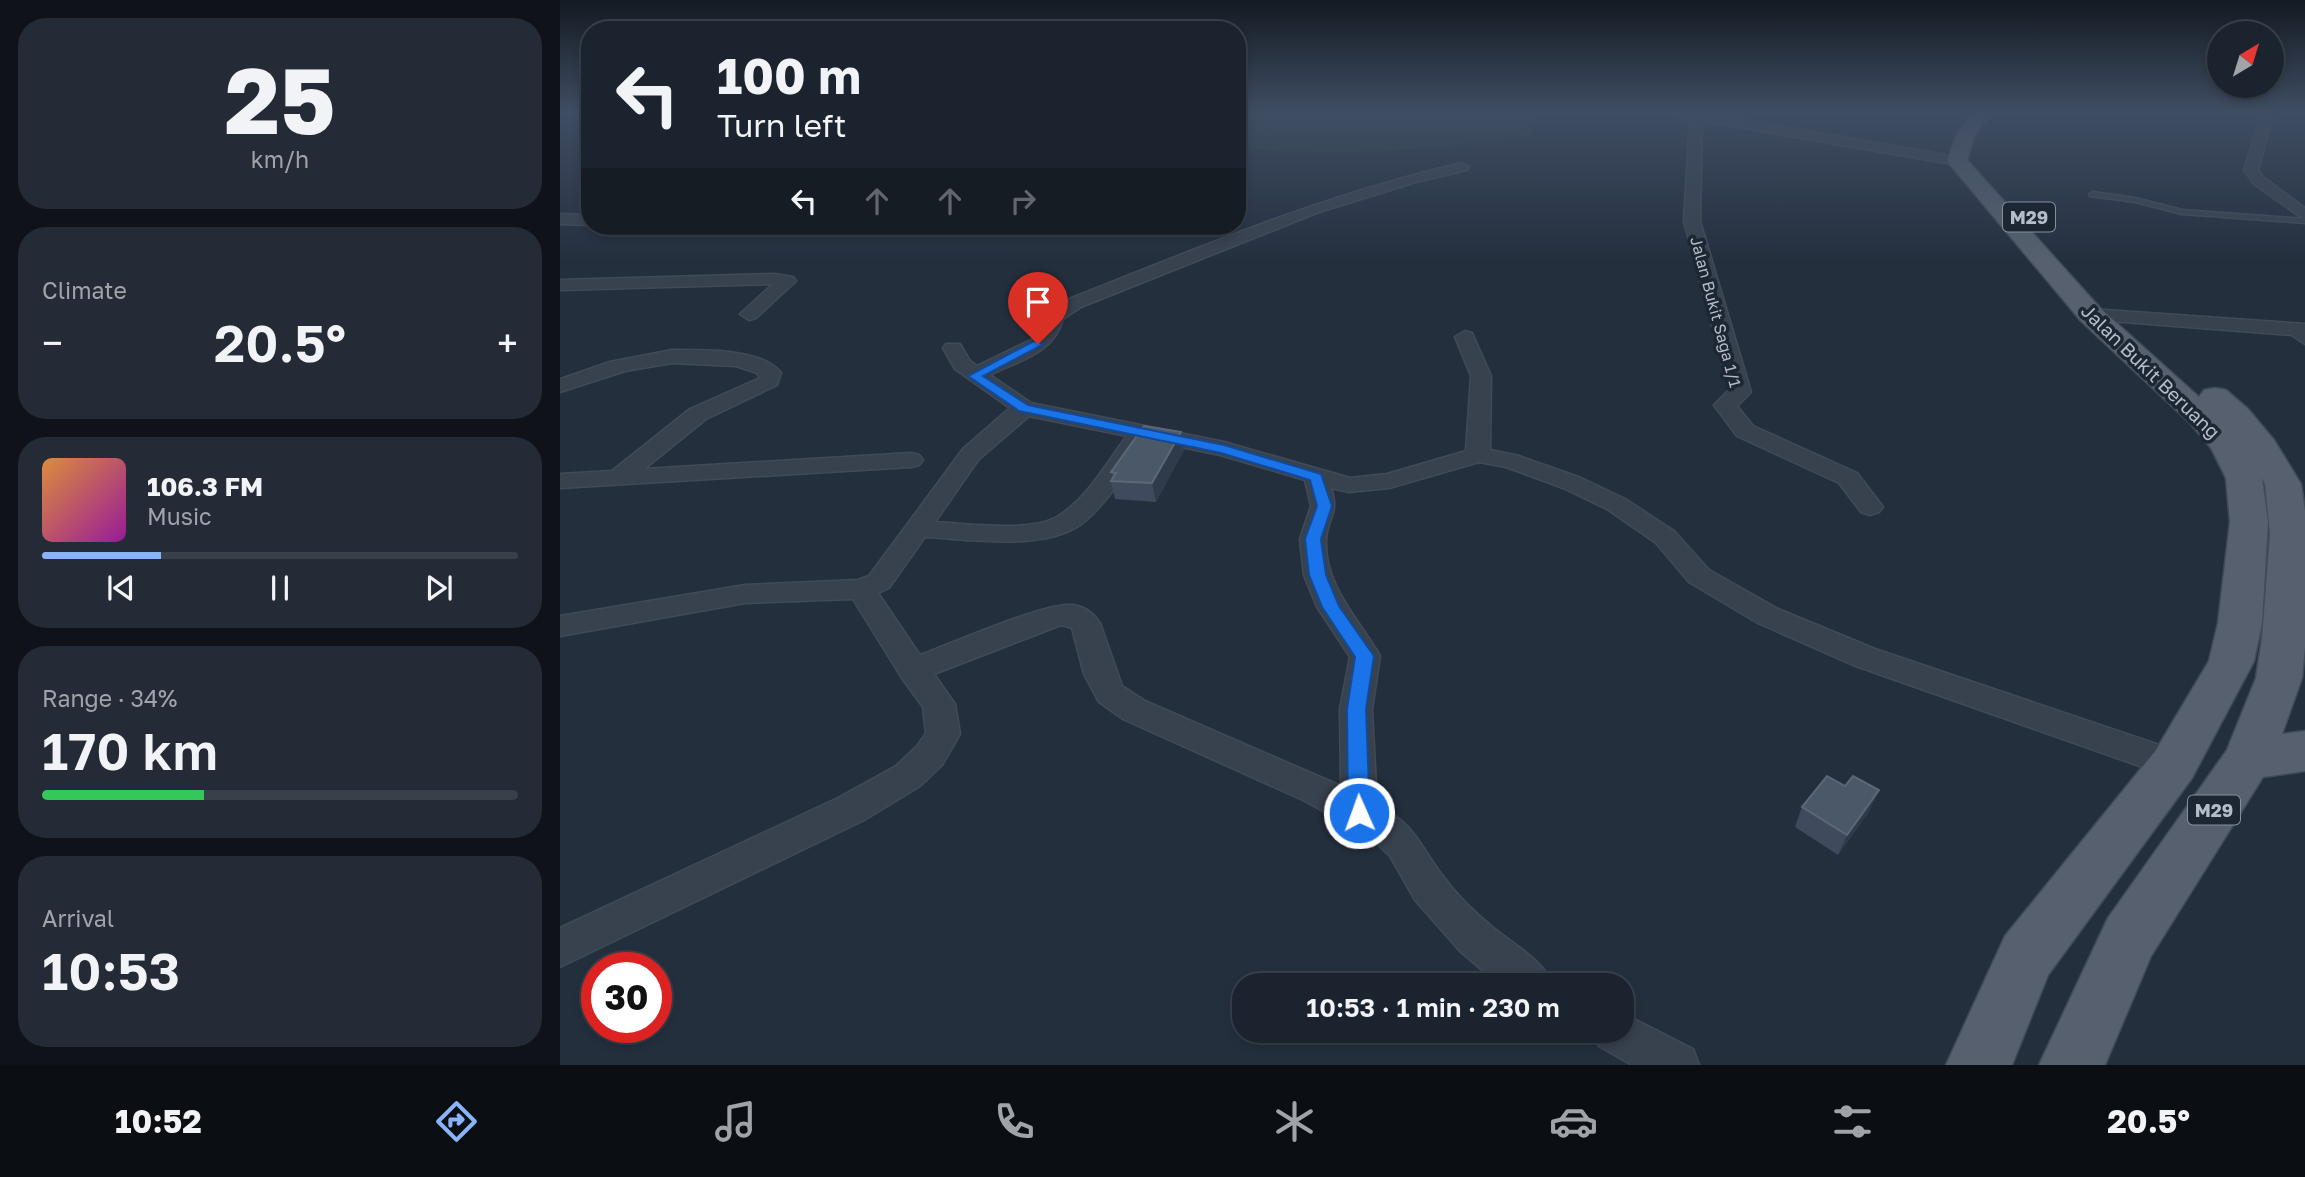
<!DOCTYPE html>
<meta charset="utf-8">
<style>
body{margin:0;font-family:"Golos Text",sans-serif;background:#242b36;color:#f1f3f6;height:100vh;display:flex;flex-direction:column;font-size:26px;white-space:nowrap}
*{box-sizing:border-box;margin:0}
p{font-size:23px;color:#a0a4aa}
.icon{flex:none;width:38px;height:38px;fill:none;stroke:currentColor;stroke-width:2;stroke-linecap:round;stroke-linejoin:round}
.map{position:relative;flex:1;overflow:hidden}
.panel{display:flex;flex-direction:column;gap:18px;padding:18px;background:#0f1319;width:560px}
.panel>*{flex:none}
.guide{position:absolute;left:21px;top:21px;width:665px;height:214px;border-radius:28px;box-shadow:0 4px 10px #0003,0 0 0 2px #39404a;background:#1b232e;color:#f1f3f6;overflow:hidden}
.needle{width:46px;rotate:38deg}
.fabs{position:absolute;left:1647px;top:21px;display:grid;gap:14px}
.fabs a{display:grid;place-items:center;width:77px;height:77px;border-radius:50%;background:#1b232e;box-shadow:0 4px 10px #0003,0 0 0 2px #39404a;font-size:35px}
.speed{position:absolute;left:21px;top:952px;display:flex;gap:14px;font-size:35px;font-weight:700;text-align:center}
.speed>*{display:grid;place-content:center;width:91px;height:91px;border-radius:50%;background:#1b232e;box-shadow:0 4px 10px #0003,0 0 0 2px #39404a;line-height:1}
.speed .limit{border:10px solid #d22;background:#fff;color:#111}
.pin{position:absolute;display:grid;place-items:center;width:60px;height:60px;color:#fff;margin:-72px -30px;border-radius:50% 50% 50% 0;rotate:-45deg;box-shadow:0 0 7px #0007}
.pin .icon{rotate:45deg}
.me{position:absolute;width:77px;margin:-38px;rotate:358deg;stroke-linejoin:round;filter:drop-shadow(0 0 5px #0008)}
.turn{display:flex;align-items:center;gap:24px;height:147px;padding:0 21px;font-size:32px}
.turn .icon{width:91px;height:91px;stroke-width:2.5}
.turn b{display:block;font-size:49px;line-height:60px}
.lanes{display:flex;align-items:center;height:66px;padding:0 21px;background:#0003;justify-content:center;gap:35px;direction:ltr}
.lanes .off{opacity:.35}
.big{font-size:52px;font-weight:600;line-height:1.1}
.panel .widget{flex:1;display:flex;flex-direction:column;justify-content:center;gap:10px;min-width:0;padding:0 24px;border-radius:28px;background:#242b36}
.panel .dial{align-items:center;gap:0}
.dial b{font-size:91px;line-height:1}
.song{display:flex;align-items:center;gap:21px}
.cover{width:84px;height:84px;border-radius:10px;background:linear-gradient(135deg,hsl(30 70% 55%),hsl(300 70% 35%))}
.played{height:7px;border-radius:4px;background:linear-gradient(90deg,#8ab4f8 25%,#39404a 25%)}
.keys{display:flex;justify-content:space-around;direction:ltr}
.heat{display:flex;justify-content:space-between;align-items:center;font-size:38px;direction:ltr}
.charge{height:10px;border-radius:5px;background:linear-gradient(90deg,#34c759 34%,#39404a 0)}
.trip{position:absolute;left:672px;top:973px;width:402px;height:70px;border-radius:28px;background:#1b232e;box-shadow:0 4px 10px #0003,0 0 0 2px #39404a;font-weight:600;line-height:70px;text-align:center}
.tab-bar{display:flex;height:112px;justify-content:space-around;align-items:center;background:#0b0e12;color:#a0a4aa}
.tab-bar .icon{width:49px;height:49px}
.tab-bar .on{color:#8ab4f8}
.tab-bar b{font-size:32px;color:#f1f3f6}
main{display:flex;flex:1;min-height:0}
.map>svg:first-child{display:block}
</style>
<main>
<section class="panel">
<div class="widget dial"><b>25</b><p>km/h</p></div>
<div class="widget"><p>Climate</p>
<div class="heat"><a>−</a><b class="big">20.5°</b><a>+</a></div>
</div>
<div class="widget">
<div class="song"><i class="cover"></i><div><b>106.3 FM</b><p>Music</p></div></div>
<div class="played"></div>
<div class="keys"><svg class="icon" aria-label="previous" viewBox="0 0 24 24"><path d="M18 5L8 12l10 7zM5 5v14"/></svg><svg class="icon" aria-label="pause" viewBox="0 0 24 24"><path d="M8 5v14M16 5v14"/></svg><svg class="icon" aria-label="next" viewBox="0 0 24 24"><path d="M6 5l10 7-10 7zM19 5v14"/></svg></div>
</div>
<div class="widget"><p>Range · 34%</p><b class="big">170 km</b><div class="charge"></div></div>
<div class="widget"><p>Arrival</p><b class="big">10:53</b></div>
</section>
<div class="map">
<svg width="1745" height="1065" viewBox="0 0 1745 1065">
<rect width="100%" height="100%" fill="#242f3e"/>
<path fill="#263c3f" d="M677,112H977L970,136L878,148L779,153L677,149Z"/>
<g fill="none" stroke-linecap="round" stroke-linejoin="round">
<g stroke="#414a57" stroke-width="3">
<path id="lane" d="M1533,192L1575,198L1622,210L1745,219V223L1622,214L1575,202L1530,196L1529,194Z
M1731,327L1745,336V344L1727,332V328Z"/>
</g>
<g stroke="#414a57" stroke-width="3">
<path id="street" d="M1106,112H1136L1397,157L1404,161L1397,165L1142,121L1140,221L1191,392L1177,406L1193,426L1297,473L1323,507L1319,512L1310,515L1301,512L1279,483L1177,436L1154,405L1169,390L1124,221L1130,119Z
M1702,112H1714L1698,170L1704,178L1745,208V220L1694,184L1684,170Z
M902,163L909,167L907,170L856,182L759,212L521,307L503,319C494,353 460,360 430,375L471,403L664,442L790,478L827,474L906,451L911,376L895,337L905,331L912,333L931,376L930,450L959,456L1021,478L1065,499L1114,531L1149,570L1218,609L1315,649L1626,754L1631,764L1626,774L1614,778L1602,774L1293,665L1198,623L1129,582L1096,543L1047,509L1003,488L946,467L919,462L829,488L789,492L771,488C780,516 767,516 766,540C764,586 799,619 820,656L812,709L817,805C855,824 858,843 882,875C895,893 914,912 931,926C952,944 983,959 993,985H940L900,951L855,900L830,856L809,836L743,800L563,719L539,702L524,674L512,628L501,625L374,674L395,704L400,734L382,765L360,786L304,820L0,967V928L278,798L336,766L358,745L366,733L363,707L342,678L293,599L185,603L0,636V616L185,585L298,580L309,576L403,449L450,408L395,369L383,348L386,344H400L410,361L417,366L471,340L480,332L487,312L509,299C638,248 766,194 902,163ZM469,416L567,436C546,463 526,501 495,518C467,532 407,524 375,522L419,459ZM588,440L660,455L745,480L751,506L740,539L744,575L757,607L790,657L780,709L781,786L585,701L562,686L540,623C534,614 525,607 514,605C487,601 391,644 360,655L318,593L329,588L365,537C408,539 482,551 520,525C548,504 568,468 588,440Z
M0,214L30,215V225L0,224Z
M215,274L233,277L236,281L196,318L189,320L180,314L213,284L0,290V280Z
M1531,309L1745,324V336L1524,319L1522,315Z
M112,350C140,350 203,348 221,373L217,385L146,419L84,469L351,453L359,455L363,460L359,465L351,467L0,488V474L52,471L130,409L200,378L197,373L176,366L112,363L65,371L0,392V379L50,362Z
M1062,1013L1133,1049L1139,1065H1072L1039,1046L1032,1031H1062Z"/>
</g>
<g stroke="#414a57" stroke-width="3">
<path id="primary" d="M1414,112H1433L1415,134L1407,160L1541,309L1639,397L1644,390L1655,388L1666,390L1688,409L1714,440L1741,484L1745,511V647L1742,678L1722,734L1745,731V771L1703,777L1591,956L1545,1065H1479L1548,918L1667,750L1696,678L1702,638L1710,534L1705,484L1702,478L1708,522L1702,623L1694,661L1632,778L1488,975L1452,1065H1386L1445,936L1596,750L1649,661L1658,623L1670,522L1666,478L1651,448L1630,423L1521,321L1387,161L1397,134Z"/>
</g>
<use href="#lane" fill="#38414e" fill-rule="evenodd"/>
<use href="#street" fill="#38414e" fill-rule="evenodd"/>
<use href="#primary" fill="#56606e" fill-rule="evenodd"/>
</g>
<path fill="#3f4b5c" d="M621,432L624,450L596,502L555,499L551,481L553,478L551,472Z
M1242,807L1310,810L1278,855L1235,827Z"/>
<path fill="#2f3b4b" d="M621,432L624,450L596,502L592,483Z
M1319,790L1310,810L1278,855L1287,835Z"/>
<path fill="#4b5868" stroke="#5c6777" stroke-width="2" d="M584,426L621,432L592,483L551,481L556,473L551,472Z
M1267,776L1285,786L1293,776L1319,790L1287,835L1242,807Z"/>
<linearGradient id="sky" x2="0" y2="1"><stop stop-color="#141a22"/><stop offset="0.43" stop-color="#3f4d63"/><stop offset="1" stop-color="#3f4d63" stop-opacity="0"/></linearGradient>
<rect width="1745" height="261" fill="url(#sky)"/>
<path fill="#1a73e8" stroke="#114b97" stroke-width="2" d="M474,341L484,344L423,376L468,405L664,445L761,474L772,506L761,539L766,575L779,606L814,656L806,709L810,813L807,820L799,822L792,820L788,813L787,709L795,657L762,607L749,575L745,539L757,506L750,480L661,453L459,411L408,376Z"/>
<g text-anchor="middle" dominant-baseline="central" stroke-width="7" stroke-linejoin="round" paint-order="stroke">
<g font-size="16" fill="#b4bcc9" stroke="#1d2633">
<text transform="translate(1156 312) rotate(75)">Jalan Bukit Saga 1/1</text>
</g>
<g fill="#1d2633" stroke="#878f9c" stroke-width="2">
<rect x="1443" y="202.5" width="52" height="29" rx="5"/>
<rect x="1628" y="795.5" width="52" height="29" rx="5"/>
</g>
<g font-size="18" font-weight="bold" fill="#b4bcc9">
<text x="1469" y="217">M29</text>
<text x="1654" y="810">M29</text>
</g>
<g font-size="19" fill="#b4bcc9" stroke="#1d2633">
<text transform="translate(1591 371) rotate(44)">Jalan Bukit Beruang</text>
</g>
</g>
</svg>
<div class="fabs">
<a><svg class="needle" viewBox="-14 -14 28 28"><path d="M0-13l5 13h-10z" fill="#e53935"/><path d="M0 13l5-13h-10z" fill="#a0a4aa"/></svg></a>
</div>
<div class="speed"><div class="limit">30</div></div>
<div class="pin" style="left:478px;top:344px;background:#d93025"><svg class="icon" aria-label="arrive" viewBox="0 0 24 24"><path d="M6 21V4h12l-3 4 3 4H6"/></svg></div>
<svg class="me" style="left:799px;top:813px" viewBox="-20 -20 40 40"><circle r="17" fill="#1a73e8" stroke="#fff" stroke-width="3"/><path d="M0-11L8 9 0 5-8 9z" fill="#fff"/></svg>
<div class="trip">10:53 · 1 min · 230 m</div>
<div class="guide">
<div class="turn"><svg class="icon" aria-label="left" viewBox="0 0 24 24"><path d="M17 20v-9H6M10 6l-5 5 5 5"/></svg><div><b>100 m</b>Turn left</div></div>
<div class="lanes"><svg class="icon" aria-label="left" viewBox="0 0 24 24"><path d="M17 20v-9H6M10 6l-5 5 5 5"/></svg><svg class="icon off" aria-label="ahead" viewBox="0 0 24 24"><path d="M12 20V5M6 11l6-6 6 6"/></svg><svg class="icon off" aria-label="ahead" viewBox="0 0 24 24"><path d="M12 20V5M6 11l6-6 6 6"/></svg><svg class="icon off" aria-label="right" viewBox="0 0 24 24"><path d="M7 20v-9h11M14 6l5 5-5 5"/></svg></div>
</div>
</div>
</main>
<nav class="tab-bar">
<b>10:52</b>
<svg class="icon on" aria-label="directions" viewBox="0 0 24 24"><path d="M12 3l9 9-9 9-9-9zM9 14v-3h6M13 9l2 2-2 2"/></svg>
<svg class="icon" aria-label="music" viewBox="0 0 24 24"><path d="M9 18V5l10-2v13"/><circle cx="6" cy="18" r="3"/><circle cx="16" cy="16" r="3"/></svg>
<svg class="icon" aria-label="phone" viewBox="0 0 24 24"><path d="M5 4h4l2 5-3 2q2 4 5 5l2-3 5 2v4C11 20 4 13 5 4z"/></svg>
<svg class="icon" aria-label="climate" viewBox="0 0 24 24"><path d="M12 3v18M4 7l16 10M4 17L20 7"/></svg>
<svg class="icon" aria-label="car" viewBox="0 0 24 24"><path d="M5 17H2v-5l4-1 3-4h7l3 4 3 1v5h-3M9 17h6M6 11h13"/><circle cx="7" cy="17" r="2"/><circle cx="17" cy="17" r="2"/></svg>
<svg class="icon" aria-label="filters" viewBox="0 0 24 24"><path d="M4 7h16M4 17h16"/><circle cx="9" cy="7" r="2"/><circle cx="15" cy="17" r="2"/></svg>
<b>20.5°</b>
</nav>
